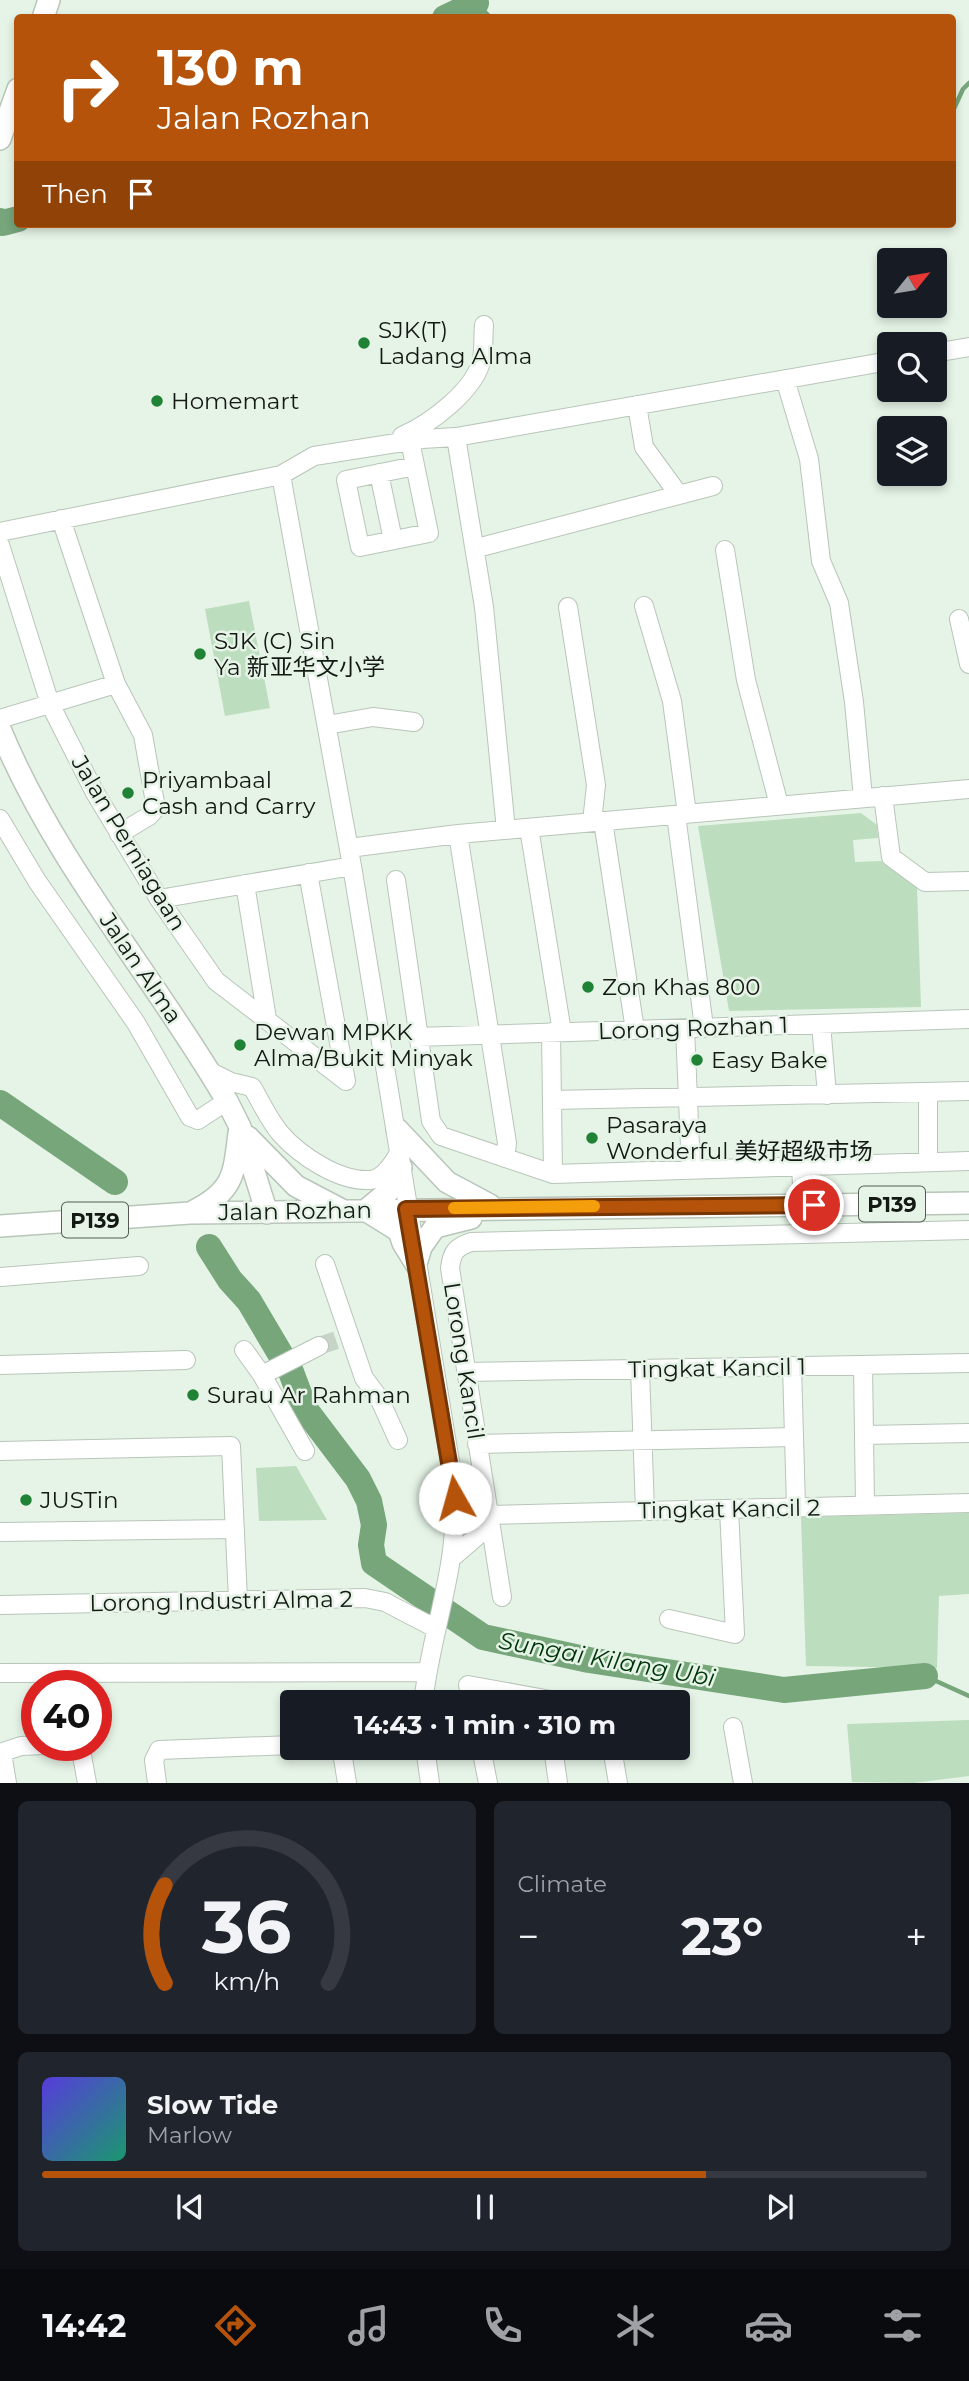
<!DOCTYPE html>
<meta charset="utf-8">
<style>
body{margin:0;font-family:Montserrat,"Noto Sans SC",sans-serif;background:#20242c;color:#f1f3f6;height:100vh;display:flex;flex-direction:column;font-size:26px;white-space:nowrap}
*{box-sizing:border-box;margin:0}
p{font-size:23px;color:#9ea1a6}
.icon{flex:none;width:38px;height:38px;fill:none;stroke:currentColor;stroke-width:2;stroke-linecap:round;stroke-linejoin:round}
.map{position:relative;height:1783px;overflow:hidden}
.side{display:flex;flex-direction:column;gap:18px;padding:18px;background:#0d0f14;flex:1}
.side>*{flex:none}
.guide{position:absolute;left:14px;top:14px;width:942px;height:214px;border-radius:7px;box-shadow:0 4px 10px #0003;background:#b45309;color:#fff;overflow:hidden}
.needle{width:46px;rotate:60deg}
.controls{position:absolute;left:877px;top:248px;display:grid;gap:14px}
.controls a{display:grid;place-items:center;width:70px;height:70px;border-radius:7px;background:#171b24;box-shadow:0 4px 10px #0003;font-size:35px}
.speed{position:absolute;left:21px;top:1670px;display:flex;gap:14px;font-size:35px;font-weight:700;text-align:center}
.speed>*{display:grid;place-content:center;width:91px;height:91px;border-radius:50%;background:#171b24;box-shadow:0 4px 10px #0003;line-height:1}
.speed .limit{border:10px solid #d22;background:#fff;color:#111}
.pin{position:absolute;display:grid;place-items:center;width:60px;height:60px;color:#fff;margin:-30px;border:4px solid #fff;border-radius:50%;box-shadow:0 2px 7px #0007}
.me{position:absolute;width:77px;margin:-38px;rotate:353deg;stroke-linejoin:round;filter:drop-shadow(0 0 5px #0008)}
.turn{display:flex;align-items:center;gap:24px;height:147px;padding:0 28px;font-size:32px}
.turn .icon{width:91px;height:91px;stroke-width:2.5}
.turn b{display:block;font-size:49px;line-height:60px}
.then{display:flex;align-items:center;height:66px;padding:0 28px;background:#0003;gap:14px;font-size:26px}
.big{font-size:52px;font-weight:700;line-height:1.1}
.side .card{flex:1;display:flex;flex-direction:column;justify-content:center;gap:10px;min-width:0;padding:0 24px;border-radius:10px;background:#20242c}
.side .dial{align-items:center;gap:0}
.dial svg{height:182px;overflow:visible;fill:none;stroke:#363941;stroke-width:7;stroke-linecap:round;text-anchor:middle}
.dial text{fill:#f1f3f6;stroke:none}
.song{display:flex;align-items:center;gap:21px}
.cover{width:84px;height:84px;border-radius:10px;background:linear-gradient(135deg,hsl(250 70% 55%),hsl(160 70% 35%))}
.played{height:7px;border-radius:4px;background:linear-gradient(90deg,#b45309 75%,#363941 75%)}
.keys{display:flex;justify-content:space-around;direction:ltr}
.heat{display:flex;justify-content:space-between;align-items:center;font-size:38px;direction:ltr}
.side .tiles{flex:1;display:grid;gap:18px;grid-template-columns:1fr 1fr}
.card:last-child{grid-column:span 2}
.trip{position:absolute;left:280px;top:1690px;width:410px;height:70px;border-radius:7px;background:#171b24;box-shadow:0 4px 10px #0003;font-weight:700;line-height:70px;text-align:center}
.menu{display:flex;height:112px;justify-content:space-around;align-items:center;background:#090b0e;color:#9ea1a6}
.menu .icon{width:49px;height:49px}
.menu .on{color:#b45309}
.menu b{font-size:32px;color:#f1f3f6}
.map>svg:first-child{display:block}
</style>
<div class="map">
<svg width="969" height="1783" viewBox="0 0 969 1783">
<rect width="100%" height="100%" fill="#e6f4e7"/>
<path fill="#bcddbe" d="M249,601L270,708L225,716L205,609Z
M861,813L877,825L878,838L853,840L855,862L881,861L917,887L921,1007L729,1011L698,826Z
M296,1466L327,1520L259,1521L256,1468Z
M969,1513V1594L939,1596L937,1668L806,1666L801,1517Z
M969,1720V1776L913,1783L852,1782L847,1724Z"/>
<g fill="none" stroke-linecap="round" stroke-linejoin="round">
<path stroke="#77a67b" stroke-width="4.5" d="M476,3L491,18
M952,113L963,89L969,83
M925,1676L969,1696"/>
<path stroke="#77a67b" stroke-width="26" d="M445,18L476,3
M0,221L3,223L18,219
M0,1103L115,1182
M209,1247L230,1280L249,1301L291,1372L305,1409L358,1479L369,1501L374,1525L371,1545L374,1563L483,1637L589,1660L784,1690L925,1676"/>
<path stroke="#c6d3c7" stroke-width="18" stroke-dasharray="18 9" stroke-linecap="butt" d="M319,1346L349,1336"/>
<g stroke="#b8c5b9" stroke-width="20">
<path id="minor" d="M934,353L969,347
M785,379L809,459L821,561L839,603L854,702L863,798
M637,405L644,447L679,495
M402,436C430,424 476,390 482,358C484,348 483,336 484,325
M456,437L484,607L506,830
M410,441L429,533L360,547L346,480L415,466
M379,473L393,540
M281,475L352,866L453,1480C462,1562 432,1623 423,1703
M61,519L116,684L143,735L156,808L149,816L119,834
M0,532L281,475L314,456L422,439L456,437L889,361
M0,545L50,704L94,791L159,899L216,981L346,1081
M477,548L713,486
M725,550L746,680L779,805
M644,606L672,701L687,814
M568,607L596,785L592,822
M959,619L969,664
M0,719L116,684
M327,725L373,717L414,722
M883,796L891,857L925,882L969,881
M676,815L704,1027
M0,819L37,881L136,1023L190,1117L198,1120L227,1101
M603,821L635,1030
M529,828L562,1032
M458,834L507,1143L505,1158
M349,848L458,834L969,789
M308,873L346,1081
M396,880L431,1121L441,1136L553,1174L969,1161
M245,884L267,1019
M159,899L352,866
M821,1024L827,1095
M685,1029L691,1170
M551,1032L553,1174
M417,1037L969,1019
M209,1071L231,1082L252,1087C261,1102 269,1120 280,1133C299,1155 339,1182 370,1180C384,1179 394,1162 400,1151
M928,1092V1162
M552,1100L969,1091
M801,1166L803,1205
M325,1264L364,1378L379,1398L398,1440
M0,1277L139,1266
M244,1350L262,1375L305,1451
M0,1365L186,1360
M863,1365L865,1505
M792,1366L796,1507
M640,1369L645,1511
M466,1372L969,1363
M262,1375L319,1346
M864,1435L969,1433
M477,1444L794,1437
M0,1451L231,1446L238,1600
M488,1515L969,1503
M0,1532L235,1529
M453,1557L490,1525
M502,1597L450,1268C452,1252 456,1247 471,1242L969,1230
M0,1605L365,1598L385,1602L435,1628
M669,1619L735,1634L729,1509
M0,1673L427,1672
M472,1703L468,1685L567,1703
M733,1727L743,1783
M80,1745L87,1783
M338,1748L342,1752L347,1783
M425,1748L430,1783
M481,1748L488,1783
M553,1748L558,1783
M612,1748L618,1783
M0,1753L21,1746L44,1745
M2,1753L7,1783
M157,1783L154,1760L159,1750L292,1745"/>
</g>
<g stroke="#b8c5b9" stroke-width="24">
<path id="major" d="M43,18L49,0
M0,139L18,89
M0,729C55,863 154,976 227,1101L240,1127L267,1213
M397,1129L447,1182L490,1205
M248,1137L296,1186L340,1209
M366,1210L389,1191L401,1167
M194,1211C234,1191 234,1174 239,1133
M367,1211L399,1231L403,1243L416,1264
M0,1226L190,1213L969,1203
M416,1264L421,1247L435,1227L471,1218"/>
</g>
<use href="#minor" stroke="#fff" stroke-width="18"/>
<use href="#major" stroke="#fff" stroke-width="21"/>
</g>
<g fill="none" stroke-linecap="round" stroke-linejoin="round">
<g stroke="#753606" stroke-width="18">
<path id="route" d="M455,1498L406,1209L814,1205"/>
</g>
<use href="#route" stroke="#b45309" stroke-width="12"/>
<path stroke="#f59e0b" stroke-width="12" d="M454,1208L594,1206"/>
</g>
<g fill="#208235" stroke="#e6f4e7" stroke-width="2.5">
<circle cx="364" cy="343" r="7"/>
<circle cx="157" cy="401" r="7"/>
<circle cx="200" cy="654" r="7"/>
<circle cx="128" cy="793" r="7"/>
<circle cx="588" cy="987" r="7"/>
<circle cx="240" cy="1045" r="7"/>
<circle cx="697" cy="1060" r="7"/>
<circle cx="592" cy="1138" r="7"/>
<circle cx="193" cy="1395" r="7"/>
<circle cx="26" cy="1500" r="7"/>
</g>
<g text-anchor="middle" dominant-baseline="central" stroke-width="5" stroke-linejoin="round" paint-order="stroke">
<g fill="#e6f4e7" stroke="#535b53" stroke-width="2">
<rect x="859" y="1186.5" width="66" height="35" rx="5"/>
<rect x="62" y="1202.5" width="66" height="35" rx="5"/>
</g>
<g font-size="21" font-weight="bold" fill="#141914">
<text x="892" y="1204">P139</text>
<text x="95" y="1220">P139</text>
</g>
<g font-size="23" fill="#141914" stroke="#e6f4e7" text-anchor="start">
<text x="378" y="330">SJK(T)<tspan x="378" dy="26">Ladang Alma</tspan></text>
<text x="171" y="401">Homemart</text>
<text x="214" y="641">SJK (C) Sin<tspan x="214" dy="26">Ya 新亚华文小学</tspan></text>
<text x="142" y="780">Priyambaal<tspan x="142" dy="26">Cash and Carry</tspan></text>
<text x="602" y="987">Zon Khas 800</text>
<text x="254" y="1032">Dewan MPKK<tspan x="254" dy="26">Alma/Bukit Minyak</tspan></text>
<text x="711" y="1060">Easy Bake</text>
<text x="606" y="1125">Pasaraya<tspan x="606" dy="26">Wonderful 美好超级市场</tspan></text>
<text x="207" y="1395">Surau Ar Rahman</text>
<text x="40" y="1500">JUSTin</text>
</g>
<g font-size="23" fill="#141914" stroke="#e6f4e7">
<text transform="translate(129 843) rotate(59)">Jalan Perniagaan</text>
<text transform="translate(141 968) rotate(56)">Jalan Alma</text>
<text transform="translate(693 1028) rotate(-2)">Lorong Rozhan 1</text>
<text transform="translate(295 1211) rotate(-1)">Jalan Rozhan</text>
<text transform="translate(464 1361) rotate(81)">Lorong Kancil</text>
<text transform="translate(717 1368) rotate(-1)">Tingkat Kancil 1</text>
<text transform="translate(729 1509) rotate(-1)">Tingkat Kancil 2</text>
<text transform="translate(221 1601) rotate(-1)">Lorong Industri Alma 2</text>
</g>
<g font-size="24" font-style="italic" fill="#00350b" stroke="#e6f4e7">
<text transform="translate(607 1659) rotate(10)">Sungai Kilang Ubi</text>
</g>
</g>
</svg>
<div class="controls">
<a><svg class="needle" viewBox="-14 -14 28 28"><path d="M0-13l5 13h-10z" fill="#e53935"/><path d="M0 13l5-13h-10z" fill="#9ea1a6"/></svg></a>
<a><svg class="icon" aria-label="search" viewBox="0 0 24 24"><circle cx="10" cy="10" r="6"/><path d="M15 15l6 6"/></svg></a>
<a><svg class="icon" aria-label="layers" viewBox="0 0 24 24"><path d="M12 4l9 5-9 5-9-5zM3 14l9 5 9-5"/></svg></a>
</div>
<div class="speed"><div class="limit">40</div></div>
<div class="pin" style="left:814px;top:1205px;background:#d93025"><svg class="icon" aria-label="arrive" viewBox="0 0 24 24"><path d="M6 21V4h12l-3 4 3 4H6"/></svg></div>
<svg class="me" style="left:455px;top:1498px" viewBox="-20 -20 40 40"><circle r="19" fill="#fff"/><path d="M0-13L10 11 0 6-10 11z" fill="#b45309"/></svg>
<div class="trip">14:43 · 1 min · 310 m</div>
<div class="guide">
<div class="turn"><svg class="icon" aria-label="right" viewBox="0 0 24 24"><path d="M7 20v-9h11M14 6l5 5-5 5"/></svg><div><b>130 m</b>Jalan Rozhan</div></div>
<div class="then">Then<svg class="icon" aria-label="arrive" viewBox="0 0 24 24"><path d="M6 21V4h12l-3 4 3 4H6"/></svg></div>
</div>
</div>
<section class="side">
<div class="tiles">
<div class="card dial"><svg viewBox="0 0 100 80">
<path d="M14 69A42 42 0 1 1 86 69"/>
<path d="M14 69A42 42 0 0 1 14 26" stroke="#b45309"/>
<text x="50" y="56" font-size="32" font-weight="700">36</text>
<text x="50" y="72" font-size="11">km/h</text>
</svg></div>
<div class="card"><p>Climate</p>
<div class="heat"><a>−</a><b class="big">23°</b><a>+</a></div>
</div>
<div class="card">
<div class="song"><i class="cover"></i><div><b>Slow Tide</b><p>Marlow</p></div></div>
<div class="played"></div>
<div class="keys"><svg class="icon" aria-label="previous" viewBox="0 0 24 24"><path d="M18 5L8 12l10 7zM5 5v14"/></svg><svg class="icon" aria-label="pause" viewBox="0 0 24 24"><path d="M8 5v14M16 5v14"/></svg><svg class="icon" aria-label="next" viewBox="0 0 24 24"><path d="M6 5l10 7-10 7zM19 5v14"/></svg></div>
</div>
</div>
</section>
<nav class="menu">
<b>14:42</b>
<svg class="icon on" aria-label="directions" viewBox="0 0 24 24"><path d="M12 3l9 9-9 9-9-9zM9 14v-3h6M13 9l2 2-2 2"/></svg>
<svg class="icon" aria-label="music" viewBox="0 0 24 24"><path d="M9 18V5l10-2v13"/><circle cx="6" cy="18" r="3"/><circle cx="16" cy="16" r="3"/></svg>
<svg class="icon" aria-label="phone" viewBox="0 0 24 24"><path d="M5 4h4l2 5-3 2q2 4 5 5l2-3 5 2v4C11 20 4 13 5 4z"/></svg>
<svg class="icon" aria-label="climate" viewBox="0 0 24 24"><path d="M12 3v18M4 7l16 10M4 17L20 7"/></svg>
<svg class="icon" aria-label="car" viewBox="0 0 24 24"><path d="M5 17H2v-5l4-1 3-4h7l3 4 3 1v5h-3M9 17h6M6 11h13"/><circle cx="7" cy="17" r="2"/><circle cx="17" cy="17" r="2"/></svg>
<svg class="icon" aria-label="filters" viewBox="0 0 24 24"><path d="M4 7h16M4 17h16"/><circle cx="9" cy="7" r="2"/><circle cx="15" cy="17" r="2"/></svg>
</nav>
